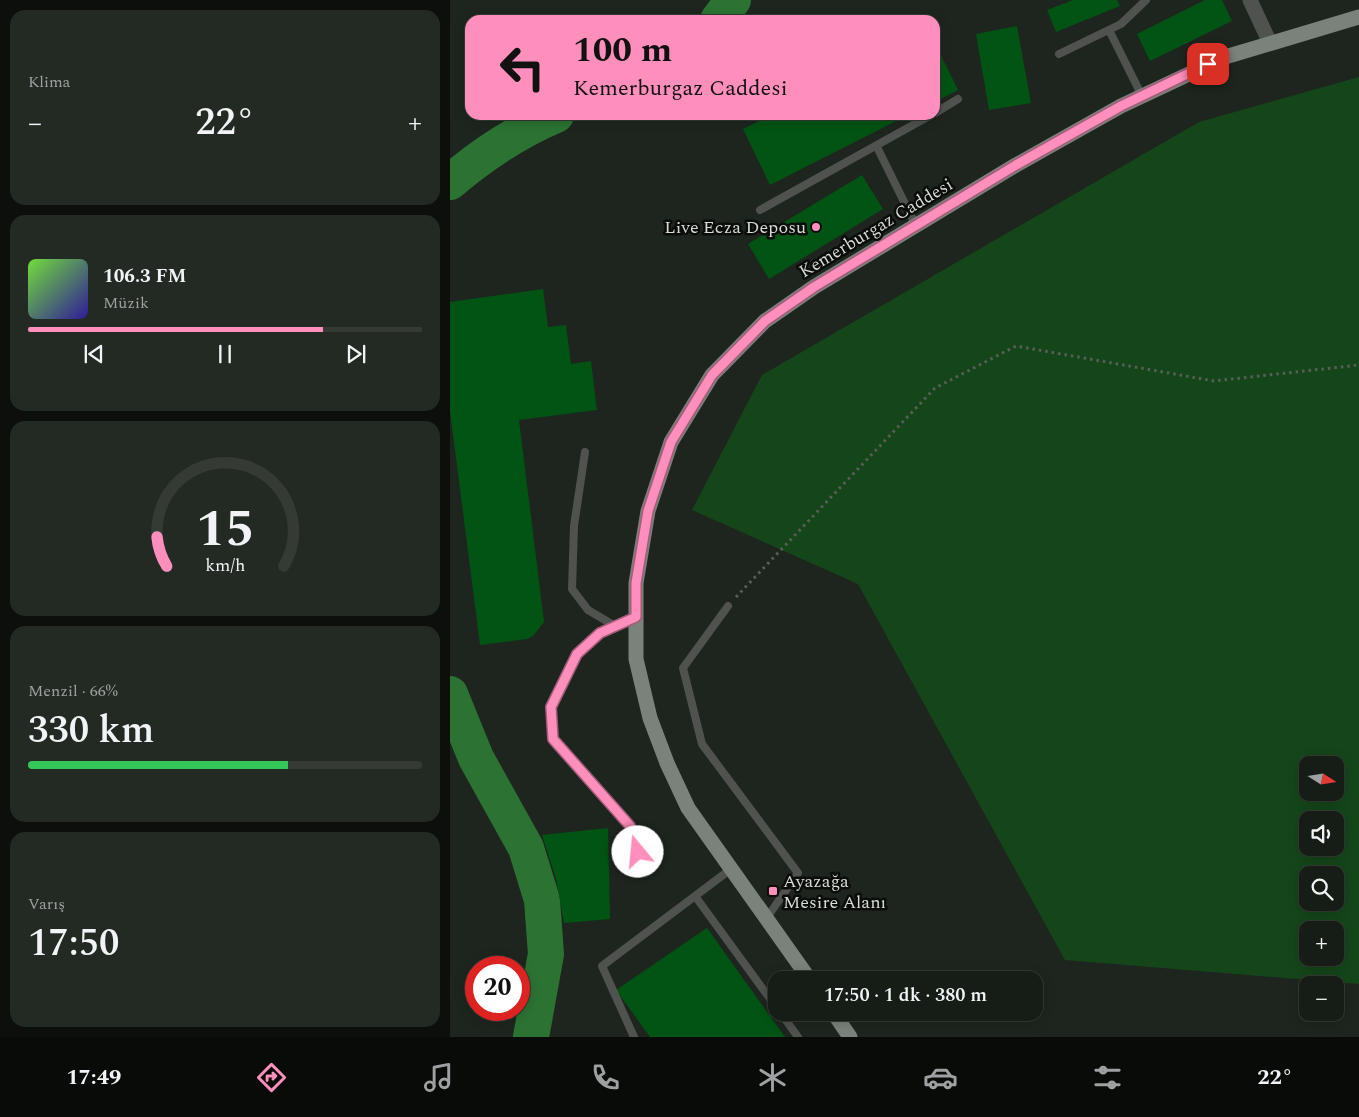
<!DOCTYPE html>
<html lang="tr">
<meta charset="utf-8">
<style>
body{margin:0;font-family:Spectral,serif;background:#232923;color:#f1f3f6;height:100vh;display:flex;flex-direction:column;font-size:19px;white-space:nowrap}
*{box-sizing:border-box;margin:0}
p{font-size:16px;color:#9ea1a1}
.icon{flex:none;width:28px;height:28px;fill:none;stroke:currentColor;stroke-width:2;stroke-linecap:round;stroke-linejoin:round}
.map{position:relative;flex:1;overflow:hidden}
.drawer{display:flex;flex-direction:column;gap:10px;padding:10px;background:#0c0f0c;width:450px}
.drawer>*{flex:none}
.guide{position:absolute;left:15px;top:15px;width:475px;height:105px;border-radius:15px;box-shadow:0 2px 12px #0003,0 0 0 1px #353a35;background:#fe8ebc;color:#111;overflow:hidden}
.needle{width:32px;rotate:102deg}
.controls{position:absolute;left:849px;top:756px;display:grid;gap:10px}
.controls a{display:grid;place-items:center;width:45px;height:45px;border-radius:10px;background:#161c16;box-shadow:0 2px 12px #0003,0 0 0 1px #353a35;font-size:25px}
.speed{position:absolute;left:15px;top:956px;display:flex;gap:10px;font-size:25px;font-weight:700;text-align:center}
.speed>*{display:grid;place-content:center;width:65px;height:65px;border-radius:50%;background:#161c16;box-shadow:0 2px 12px #0003,0 0 0 1px #353a35;line-height:1}
.speed .limit{border:8px solid #d22;background:#fff;color:#111}
.pin{position:absolute;display:grid;place-items:center;width:42px;height:42px;color:#fff;margin:-21px;border-radius:10px;box-shadow:0 2px 8px #0006}
.me{position:absolute;width:55px;margin:-28px;rotate:343deg;stroke-linejoin:round;filter:drop-shadow(0 0 4px #0008)}
.turn{display:flex;align-items:center;gap:18px;height:105px;padding:0 25px;font-size:22px}
.turn .icon{width:65px;height:65px;stroke-width:2.5}
.turn b{display:block;font-size:35px;line-height:42px}
.big{font-size:38px;font-weight:600;line-height:1.1}
.drawer .widget{flex:1;display:flex;flex-direction:column;justify-content:center;gap:8px;min-width:0;padding:0 18px;border-radius:15px;background:#232923}
.drawer .dial{align-items:center;gap:0}
.dial svg{height:130px;overflow:visible;fill:none;stroke:#353a35;stroke-width:7;stroke-linecap:round;text-anchor:middle}
.dial text{fill:#f1f3f6;stroke:none}
.song{display:flex;align-items:center;gap:15px}
.cover{width:60px;height:60px;border-radius:8px;background:linear-gradient(135deg,hsl(100 70% 55%),hsl(250 70% 35%))}
.played{height:5px;border-radius:2px;background:linear-gradient(90deg,#fe8ebc 75%,#353a35 75%)}
.keys{display:flex;justify-content:space-around;direction:ltr}
.heat{display:flex;justify-content:space-between;align-items:center;font-size:28px;direction:ltr}
.charge{height:8px;border-radius:4px;background:linear-gradient(90deg,#34c759 66%,#353a35 0)}
.trip{position:absolute;left:318px;top:971px;width:275px;height:50px;border-radius:15px;background:#161c16;box-shadow:0 2px 12px #0003,0 0 0 1px #353a35;font-weight:600;line-height:50px;text-align:center}
.menu{display:flex;height:80px;justify-content:space-around;align-items:center;background:#090b09;color:#9ea1a1}
.menu .icon{width:35px;height:35px}
.menu .selected{color:#fe8ebc}
.menu b{font-size:22px;color:#f1f3f6}
main{display:flex;flex:1;min-height:0}
.map>svg:first-child{display:block}
</style>
<main>
<section class="drawer">
<div class="widget"><p>Klima</p>
<div class="heat"><a>−</a><b class="big">22°</b><a>+</a></div>
</div>
<div class="widget">
<div class="song"><i class="cover"></i><div><b>106.3 FM</b><p>Müzik</p></div></div>
<div class="played"></div>
<div class="keys"><svg class="icon" aria-label="previous" viewBox="0 0 24 24"><path d="M18 5L8 12l10 7zM5 5v14"/></svg><svg class="icon" aria-label="pause" viewBox="0 0 24 24"><path d="M8 5v14M16 5v14"/></svg><svg class="icon" aria-label="next" viewBox="0 0 24 24"><path d="M6 5l10 7-10 7zM19 5v14"/></svg></div>
</div>
<div class="widget dial"><svg viewBox="0 0 100 80">
<path d="M14 69A42 42 0 1 1 86 69"/>
<path d="M14 69A42 42 0 0 1 8 51" stroke="#fe8ebc"/>
<text x="50" y="56" font-size="32" font-weight="700">15</text>
<text x="50" y="72" font-size="11">km/h</text>
</svg></div>
<div class="widget"><p>Menzil · 66%</p><b class="big">330 km</b><div class="charge"></div></div>
<div class="widget"><p>Varış</p><b class="big">17:50</b></div>
</section>
<div class="map">
<svg width="909" height="1037" viewBox="0 0 909 1037">
<rect width="100%" height="100%" fill="#1e251e"/>
<path fill="#15461a" fill-rule="evenodd" d="M909,77V984L615,960L408,584L242,510L312,375L749,122ZM858,765H885V792H858ZM858,820H885V848H858ZM858,875H885V902H858ZM858,930H885V958H858Z"/>
<g fill="none" stroke-linecap="round" stroke-linejoin="round">
<path stroke="#2c7333" stroke-width="36" d="M268,20L283,0
M0,182C33,154 66,132 106,115
M0,694L26,758L76,848L92,900L96,954L81,1037"/>
</g>
<path fill="#015413" d="M623,0H667L670,6L606,32L597,10Z
M755,0H772L782,21L700,61L687,34Z
M567,26L581,103L539,110L526,34Z
M485,43L508,90L485,102Z
M321,115H458L320,185L293,129Z
M412,175L433,209L319,279L298,244Z
M93,289L98,327L116,325L121,364L141,361L147,410L69,420L94,622L83,636L77,639L30,645L0,411V302Z
M158,828L160,919L114,923L106,879L92,835Z
M257,928L335,1037H200L166,990Z"/>
<g fill="none" stroke-linecap="round" stroke-linejoin="round">
<path stroke="#585e58" stroke-width="3" stroke-dasharray="2.5 4" stroke-linecap="butt" d="M286,597L485,388L566,346L764,381L909,365"/>
<path stroke="#4f524f" stroke-width="8" d="M659,30L692,96
M609,54L671,24L696,0
M485,113L508,99
M427,147L466,226
M310,210L481,115
M135,452L124,526L122,589L138,610L165,626
M278,606L233,668L252,744L348,873L316,919
M186,617L150,633L127,654L101,707L103,739L180,826L192,865
M245,896L326,1007
M330,1012L348,1037
M184,1037L152,966L281,869"/>
<path stroke="#4f524f" stroke-width="15" d="M800,0L820,43"/>
<path stroke="#7b827b" stroke-width="15" d="M360,980L238,808L217,763L200,718L186,659V583L198,511L221,442L262,375L315,321L364,287L566,165L671,106L775,57L909,17
M383,1012L400,1037"/>
</g>
<g fill="none" stroke-linecap="round" stroke-linejoin="round">
<g stroke="#a55c7a" stroke-width="12">
<path id="route" d="M188,852L180,826L103,739L101,707L127,654L150,633L186,617V583L198,511L221,442L262,375L315,321L364,287L566,165L671,106L758,64"/>
</g>
<use href="#route" stroke="#fe8ebc" stroke-width="9"/>
</g>
<g fill="#fe8ebc" stroke="#0a0d0a" stroke-width="2">
<circle cx="366" cy="227" r="5"/>
<rect x="318" y="886" width="10" height="10" rx="2.5"/>
</g>
<g text-anchor="middle" dominant-baseline="central" stroke-width="5" stroke-linejoin="round" paint-order="stroke">
<g font-size="18" fill="#d7dcd7" stroke="#0a0d0a" text-anchor="end">
<text x="356" y="227">Live Ecza Deposu</text>
<text x="333" y="881" text-anchor="start">Ayazağa<tspan x="333" dy="21">Mesire Alanı</tspan></text>
</g>
<g font-size="18" fill="#d7dcd7" stroke="#0a0d0a">
<text transform="translate(426 228) rotate(-31)">Kemerburgaz Caddesi</text>
</g>
</g>
</svg>
<div class="controls">
<a><svg class="needle" viewBox="-14 -14 28 28"><path d="M0-13l5 13h-10z" fill="#e53935"/><path d="M0 13l5-13h-10z" fill="#9ea1a1"/></svg></a>
<a><svg class="icon" aria-label="sound" viewBox="0 0 24 24"><path d="M4 9h4l5-4v14l-5-4H4zM17 9q2 3 0 6"/></svg></a>
<a><svg class="icon" aria-label="search" viewBox="0 0 24 24"><circle cx="10" cy="10" r="6"/><path d="M15 15l6 6"/></svg></a>
<a>+</a>
<a>−</a>
</div>
<div class="speed"><div class="limit">20</div></div>
<div class="pin" style="left:758px;top:64px;background:#d93025"><svg class="icon" aria-label="arrive" viewBox="0 0 24 24"><path d="M6 21V4h12l-3 4 3 4H6"/></svg></div>
<svg class="me" style="left:188px;top:852px" viewBox="-20 -20 40 40"><circle r="19" fill="#fff"/><path d="M0-13L10 11 0 6-10 11z" fill="#fe8ebc"/></svg>
<div class="trip">17:50 · 1 dk · 380 m</div>
<div class="guide">
<div class="turn"><svg class="icon" aria-label="left" viewBox="0 0 24 24"><path d="M17 20v-9H6M10 6l-5 5 5 5"/></svg><div><b>100 m</b>Kemerburgaz Caddesi</div></div>
</div>
</div>
</main>
<nav class="menu">
<b>17:49</b>
<svg class="icon selected" aria-label="directions" viewBox="0 0 24 24"><path d="M12 3l9 9-9 9-9-9zM9 14v-3h6M13 9l2 2-2 2"/></svg>
<svg class="icon" aria-label="music" viewBox="0 0 24 24"><path d="M9 18V5l10-2v13"/><circle cx="6" cy="18" r="3"/><circle cx="16" cy="16" r="3"/></svg>
<svg class="icon" aria-label="phone" viewBox="0 0 24 24"><path d="M5 4h4l2 5-3 2q2 4 5 5l2-3 5 2v4C11 20 4 13 5 4z"/></svg>
<svg class="icon" aria-label="climate" viewBox="0 0 24 24"><path d="M12 3v18M4 7l16 10M4 17L20 7"/></svg>
<svg class="icon" aria-label="car" viewBox="0 0 24 24"><path d="M5 17H2v-5l4-1 3-4h7l3 4 3 1v5h-3M9 17h6M6 11h13"/><circle cx="7" cy="17" r="2"/><circle cx="17" cy="17" r="2"/></svg>
<svg class="icon" aria-label="filters" viewBox="0 0 24 24"><path d="M4 7h16M4 17h16"/><circle cx="9" cy="7" r="2"/><circle cx="15" cy="17" r="2"/></svg>
<b>22°</b>
</nav>
